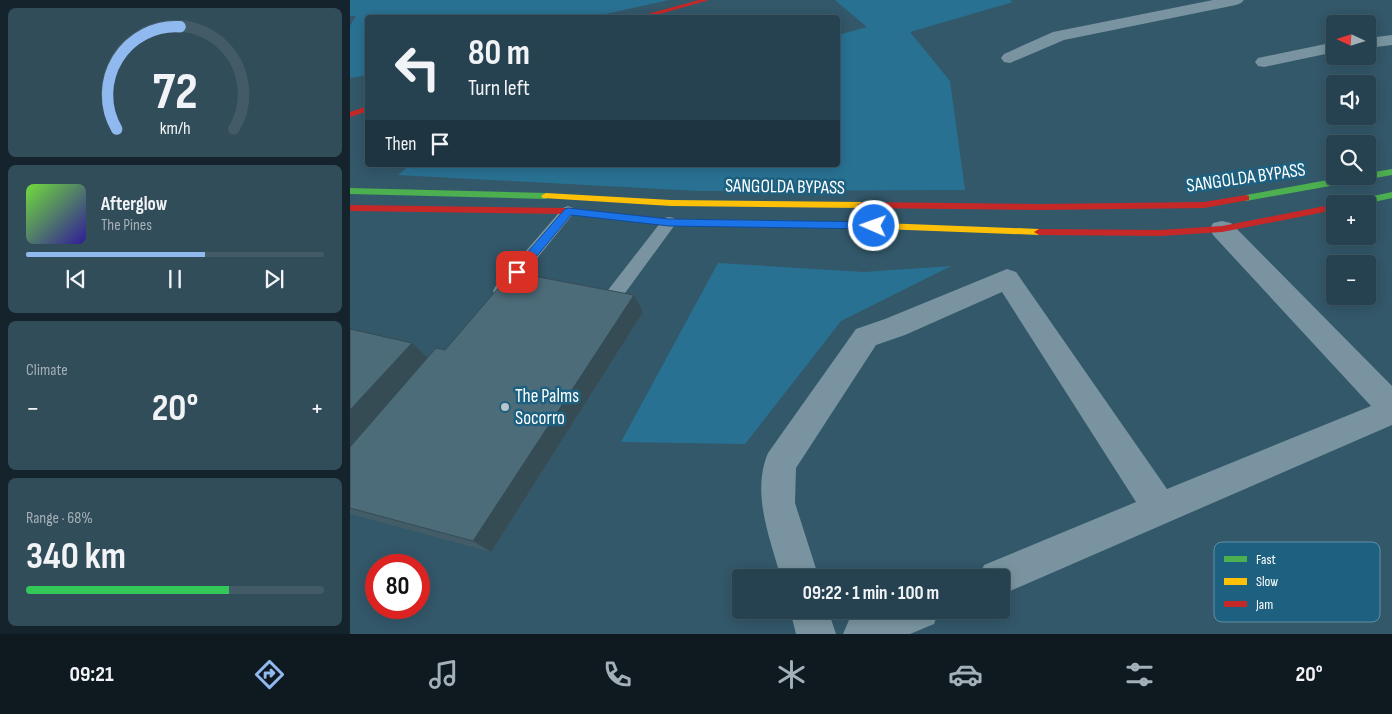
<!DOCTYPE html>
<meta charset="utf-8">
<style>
body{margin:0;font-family:"Sofia Sans Condensed",sans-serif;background:#324d5a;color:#f1f3f6;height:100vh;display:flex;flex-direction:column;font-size:19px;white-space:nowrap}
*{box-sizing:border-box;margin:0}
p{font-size:16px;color:#a4b0b7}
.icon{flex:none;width:28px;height:28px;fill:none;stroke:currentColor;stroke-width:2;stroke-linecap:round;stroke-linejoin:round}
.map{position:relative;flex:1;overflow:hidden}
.drawer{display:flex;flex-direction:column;gap:8px;padding:8px;background:#15242c;width:350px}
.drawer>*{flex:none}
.banner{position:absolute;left:15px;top:15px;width:475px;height:152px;border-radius:5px;box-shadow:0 2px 12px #0003,0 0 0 1px #425b67;background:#264250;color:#f1f3f6;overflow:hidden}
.needle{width:32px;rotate:274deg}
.fabs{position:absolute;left:976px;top:15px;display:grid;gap:10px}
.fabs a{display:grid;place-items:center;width:50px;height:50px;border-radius:5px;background:#264250;box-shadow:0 2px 12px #0003,0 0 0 1px #425b67;font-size:25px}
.speed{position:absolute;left:15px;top:554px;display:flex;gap:10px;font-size:25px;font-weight:700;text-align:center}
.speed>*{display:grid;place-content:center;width:65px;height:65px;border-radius:50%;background:#264250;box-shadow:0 2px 12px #0003,0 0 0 1px #425b67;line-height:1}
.speed .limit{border:8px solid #d22;background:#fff;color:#111}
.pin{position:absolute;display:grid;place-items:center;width:42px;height:42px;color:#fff;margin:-21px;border-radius:10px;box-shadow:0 2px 8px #0006}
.me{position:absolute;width:55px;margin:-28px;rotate:272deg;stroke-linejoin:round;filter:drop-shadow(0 0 4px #0008)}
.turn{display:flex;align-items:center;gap:18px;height:105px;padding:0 20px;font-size:22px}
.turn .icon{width:65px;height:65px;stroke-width:2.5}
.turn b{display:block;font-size:35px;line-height:42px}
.then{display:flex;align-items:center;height:48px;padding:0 20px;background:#0003;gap:10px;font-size:19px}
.big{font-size:38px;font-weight:700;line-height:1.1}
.drawer .widget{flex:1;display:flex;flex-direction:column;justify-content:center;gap:8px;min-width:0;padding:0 18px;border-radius:8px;background:#324d5a}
.drawer .dial{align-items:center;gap:0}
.dial svg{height:130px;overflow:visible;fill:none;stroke:#425b67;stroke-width:7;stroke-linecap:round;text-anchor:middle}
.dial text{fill:#f1f3f6;stroke:none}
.song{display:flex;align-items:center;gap:15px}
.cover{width:60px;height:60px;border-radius:8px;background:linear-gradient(135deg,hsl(100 70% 55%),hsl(250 70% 35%))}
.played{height:5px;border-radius:2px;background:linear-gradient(90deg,#90b9f0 60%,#425b67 60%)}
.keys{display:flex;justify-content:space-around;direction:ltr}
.heat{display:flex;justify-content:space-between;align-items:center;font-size:28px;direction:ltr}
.charge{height:8px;border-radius:4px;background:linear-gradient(90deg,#34c759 68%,#425b67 0)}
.trip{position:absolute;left:382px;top:569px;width:278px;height:50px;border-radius:5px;background:#264250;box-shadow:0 2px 12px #0003,0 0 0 1px #425b67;font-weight:700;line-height:50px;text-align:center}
.menu{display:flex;height:80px;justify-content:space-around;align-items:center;background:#0f1a20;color:#a4b0b7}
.menu .icon{width:35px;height:35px}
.menu .active{color:#90b9f0}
.menu b{font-size:22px;color:#f1f3f6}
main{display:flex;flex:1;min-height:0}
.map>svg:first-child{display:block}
</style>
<main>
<section class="drawer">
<div class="widget dial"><svg viewBox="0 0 100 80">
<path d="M14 69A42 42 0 1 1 86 69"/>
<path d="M14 69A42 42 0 0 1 53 6" stroke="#90b9f0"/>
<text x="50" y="56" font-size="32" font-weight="700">72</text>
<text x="50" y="72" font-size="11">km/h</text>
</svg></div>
<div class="widget">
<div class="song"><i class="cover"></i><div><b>Afterglow</b><p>The Pines</p></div></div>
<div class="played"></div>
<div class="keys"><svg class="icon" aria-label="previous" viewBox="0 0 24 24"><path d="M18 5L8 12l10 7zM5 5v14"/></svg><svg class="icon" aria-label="pause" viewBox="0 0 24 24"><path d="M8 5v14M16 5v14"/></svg><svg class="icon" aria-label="next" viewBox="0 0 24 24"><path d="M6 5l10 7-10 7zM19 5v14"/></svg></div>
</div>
<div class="widget"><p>Climate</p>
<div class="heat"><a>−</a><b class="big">20°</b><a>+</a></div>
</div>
<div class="widget"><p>Range · 68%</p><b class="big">340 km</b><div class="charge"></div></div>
</section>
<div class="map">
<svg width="1042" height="634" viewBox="0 0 1042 634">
<rect width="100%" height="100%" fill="#33586a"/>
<path fill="#297193" d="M0,0H319L242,17L18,18L17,75L0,78V26L6,16H0Z
M485,0H660L663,2L560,32L600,81L615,190L349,191L48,175L60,165H488V35L517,27Z
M368,263L514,272L601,266L491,321L395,444L271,442Z"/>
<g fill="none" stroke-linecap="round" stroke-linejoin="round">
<path fill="#7994a0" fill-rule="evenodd" d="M218,206L223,208L225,211L223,214L157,295L151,297L145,295L143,291L145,287L213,208Z
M319,217L324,218L327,222L267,304L261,305L255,304L252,299L255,294L314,218Z"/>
<path fill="#7994a0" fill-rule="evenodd" d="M863,0H894L891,3L886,5L714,40L660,63L654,62L651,58L654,54L703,32Z
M1042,35V45L1018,48V38Z
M985,42V52L914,67L908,66L905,62L908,58Z
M872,221L881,223L1042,386V425L651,595V578H628L634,565L786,502L652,292L555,335L526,345L446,468L445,503L469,578H431C420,538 401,493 418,453L506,329L535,319L657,269L666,272L817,489L1021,406L863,235L860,229L863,223Z
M440,610H478L486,634H446Z
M523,610H589L584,624L560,634H493L499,620Z"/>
<path fill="#4caf50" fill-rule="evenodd" d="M1042,169V175L896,201L891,198L896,195L1000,176H1018V173Z
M0,188L196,193L201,196L196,199L0,194Z
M1042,192V198L1015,204H994L999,201Z"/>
<path fill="#ffc107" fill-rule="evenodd" d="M196,193L321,200L512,202L517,205L512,208L321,206L193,198L191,196Z
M316,219L506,222L689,229L694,232L689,235L506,228L313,224L311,222L313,220Z"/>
<path fill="#c62828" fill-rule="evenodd" d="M349,0H359L296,18H283Z
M18,106V111L0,117V112Z
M896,195L899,196V200L854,208L690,210L512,208L507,205L512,202L690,204L854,202Z
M985,204V210L872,232L810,236L689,235L684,232L689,229L810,230L872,226Z
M0,205L218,208L316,219L321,222L316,225L218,214L0,211Z"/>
</g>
<path fill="#425d68" d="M284,295L293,312L141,552L0,514V329L77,358L95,350Z"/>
<path fill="#364c55" d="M284,295L293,312L141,552L123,541Z
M62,343L79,359L0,450V410Z"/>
<path fill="#4d6c79" stroke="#364c55" d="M162,272L284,295L123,541L0,508V447L86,348L95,350Z
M0,329L62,343L0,410Z"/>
<path fill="#1a73e8" stroke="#114b97" d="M218,208L319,219L524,222L529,226L524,229L319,226L221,215L171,275H163L162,272L163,269L215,209Z"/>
<circle fill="#b8c5cb" stroke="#1d6080" stroke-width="2" cx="155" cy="407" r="5"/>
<g text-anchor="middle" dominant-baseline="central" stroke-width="5" stroke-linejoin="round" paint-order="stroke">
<g font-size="19" fill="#fff" stroke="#1d6080">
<text transform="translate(896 178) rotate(-8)">SANGOLDA BYPASS</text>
<text transform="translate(435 187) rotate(1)">SANGOLDA BYPASS</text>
</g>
<g font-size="19" fill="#fff" stroke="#1d6080" text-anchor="start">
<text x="165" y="396">The Palms<tspan x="165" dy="22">Socorro</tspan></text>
</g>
</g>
<rect x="864" y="542" width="166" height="80" rx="8" fill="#1d6080" stroke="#6190a6" stroke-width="1"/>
<rect x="874" y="556" width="23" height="6" fill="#4caf50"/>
<rect x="874" y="578" width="23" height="7" fill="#ffc107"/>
<rect x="874" y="601" width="23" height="6" fill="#c62828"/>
<g font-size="14" fill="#fff">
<text x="906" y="564">Fast</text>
<text x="906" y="586">Slow</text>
<text x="906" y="609">Jam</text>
</g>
</svg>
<div class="fabs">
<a><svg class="needle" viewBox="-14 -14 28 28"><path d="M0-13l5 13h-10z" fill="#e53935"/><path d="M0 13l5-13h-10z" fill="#a4b0b7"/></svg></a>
<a><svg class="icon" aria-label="sound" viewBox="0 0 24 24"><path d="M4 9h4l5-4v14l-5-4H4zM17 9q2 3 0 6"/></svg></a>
<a><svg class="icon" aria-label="search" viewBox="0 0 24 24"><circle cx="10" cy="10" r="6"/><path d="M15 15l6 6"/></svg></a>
<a>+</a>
<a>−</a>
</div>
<div class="speed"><div class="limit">80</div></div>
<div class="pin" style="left:167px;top:272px;background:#d93025"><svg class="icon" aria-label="arrive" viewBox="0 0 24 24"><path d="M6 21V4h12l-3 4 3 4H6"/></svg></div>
<svg class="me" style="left:524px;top:226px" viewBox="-20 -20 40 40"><circle r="17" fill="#1a73e8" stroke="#fff" stroke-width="3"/><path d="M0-11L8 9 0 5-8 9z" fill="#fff"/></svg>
<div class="trip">09:22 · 1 min · 100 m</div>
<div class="banner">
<div class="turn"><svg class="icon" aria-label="left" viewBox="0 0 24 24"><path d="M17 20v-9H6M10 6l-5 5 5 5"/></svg><div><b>80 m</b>Turn left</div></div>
<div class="then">Then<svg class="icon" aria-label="arrive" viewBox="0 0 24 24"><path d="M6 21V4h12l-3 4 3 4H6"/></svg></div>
</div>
</div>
</main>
<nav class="menu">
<b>09:21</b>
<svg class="icon active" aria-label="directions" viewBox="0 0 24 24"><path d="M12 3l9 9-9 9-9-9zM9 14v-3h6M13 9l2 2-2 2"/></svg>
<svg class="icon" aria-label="music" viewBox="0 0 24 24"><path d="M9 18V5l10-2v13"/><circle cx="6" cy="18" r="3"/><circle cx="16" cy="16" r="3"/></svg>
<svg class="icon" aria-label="phone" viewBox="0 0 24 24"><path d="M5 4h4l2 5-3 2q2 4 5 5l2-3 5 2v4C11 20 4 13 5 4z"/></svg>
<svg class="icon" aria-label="climate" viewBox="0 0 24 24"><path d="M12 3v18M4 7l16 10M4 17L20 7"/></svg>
<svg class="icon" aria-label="car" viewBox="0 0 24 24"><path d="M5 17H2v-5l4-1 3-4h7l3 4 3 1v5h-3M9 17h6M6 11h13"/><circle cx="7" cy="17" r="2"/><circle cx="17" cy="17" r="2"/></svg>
<svg class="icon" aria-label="filters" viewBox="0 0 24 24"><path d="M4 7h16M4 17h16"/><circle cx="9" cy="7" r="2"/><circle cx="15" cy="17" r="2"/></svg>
<b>20°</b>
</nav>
